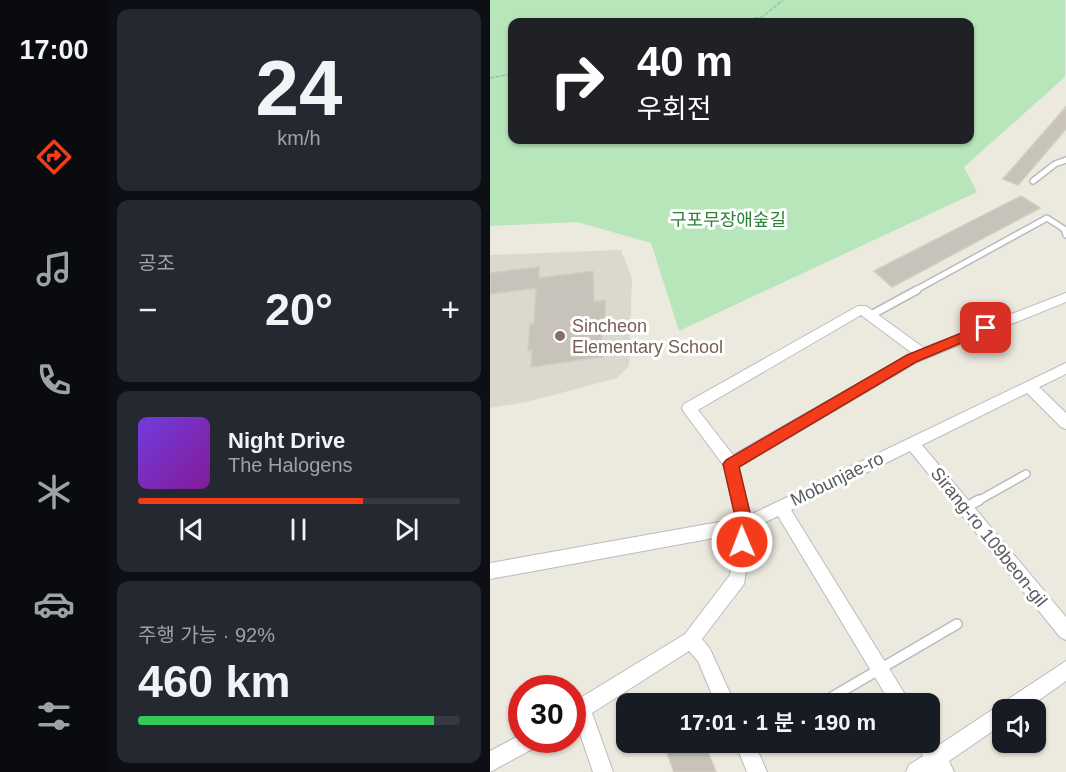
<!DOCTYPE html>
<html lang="ko">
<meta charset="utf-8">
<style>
body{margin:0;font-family:Helvetica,"Noto Sans KR",sans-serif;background:#242831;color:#f1f3f6;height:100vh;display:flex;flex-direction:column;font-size:22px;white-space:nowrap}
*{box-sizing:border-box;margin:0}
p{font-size:20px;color:#9ea1a6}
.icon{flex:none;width:33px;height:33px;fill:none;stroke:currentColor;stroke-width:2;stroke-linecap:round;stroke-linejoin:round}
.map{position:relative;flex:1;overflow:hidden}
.details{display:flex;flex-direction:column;gap:9px;padding:9px;background:#0d0f14;width:382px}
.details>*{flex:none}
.guide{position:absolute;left:18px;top:18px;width:466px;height:126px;border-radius:12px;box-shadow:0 2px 4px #0004;background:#202124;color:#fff;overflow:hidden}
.tools{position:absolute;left:502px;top:699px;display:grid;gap:12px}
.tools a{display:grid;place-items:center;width:54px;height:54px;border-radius:12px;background:#171b24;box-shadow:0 2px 4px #0004;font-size:30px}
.speed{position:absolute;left:18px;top:675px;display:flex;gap:12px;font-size:30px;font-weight:700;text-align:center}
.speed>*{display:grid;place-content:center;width:78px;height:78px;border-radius:50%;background:#171b24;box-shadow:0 2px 4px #0004;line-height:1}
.speed .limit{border:9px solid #d22;background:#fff;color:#111}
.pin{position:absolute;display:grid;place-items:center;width:51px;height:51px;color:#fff;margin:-26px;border-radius:12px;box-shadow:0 3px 9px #0006}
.me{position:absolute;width:66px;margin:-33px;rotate:359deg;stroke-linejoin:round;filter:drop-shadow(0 0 4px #0008)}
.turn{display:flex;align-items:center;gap:21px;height:126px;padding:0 30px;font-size:27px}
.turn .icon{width:78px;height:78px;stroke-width:2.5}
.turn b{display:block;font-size:42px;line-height:51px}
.big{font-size:45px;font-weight:600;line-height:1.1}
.details .tile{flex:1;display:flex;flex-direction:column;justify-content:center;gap:9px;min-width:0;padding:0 21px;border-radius:12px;background:#242831}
.details .dial{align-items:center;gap:0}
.dial b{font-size:78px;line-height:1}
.song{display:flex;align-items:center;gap:18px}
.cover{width:72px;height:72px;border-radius:9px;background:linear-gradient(135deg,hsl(260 70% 55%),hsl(290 70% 35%))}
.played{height:6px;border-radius:3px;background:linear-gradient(90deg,#f43c1b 70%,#363941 70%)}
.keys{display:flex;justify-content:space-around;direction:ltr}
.heat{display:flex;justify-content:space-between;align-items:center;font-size:33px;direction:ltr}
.charge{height:9px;border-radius:4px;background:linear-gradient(90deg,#34c759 92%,#363941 0)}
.trip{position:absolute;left:126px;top:693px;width:324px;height:60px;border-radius:12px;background:#171b24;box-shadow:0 2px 4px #0004;font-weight:600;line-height:60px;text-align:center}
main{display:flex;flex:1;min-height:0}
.dock{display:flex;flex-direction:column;width:108px;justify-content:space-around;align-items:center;background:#090b0e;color:#9ea1a6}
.dock .icon{width:42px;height:42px}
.dock .on{color:#f43c1b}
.dock b{font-size:27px;color:#f1f3f6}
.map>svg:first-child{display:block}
</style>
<main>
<nav class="dock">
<b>17:00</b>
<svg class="icon on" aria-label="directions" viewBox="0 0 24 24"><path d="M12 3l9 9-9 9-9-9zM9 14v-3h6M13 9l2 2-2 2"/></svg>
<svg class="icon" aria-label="music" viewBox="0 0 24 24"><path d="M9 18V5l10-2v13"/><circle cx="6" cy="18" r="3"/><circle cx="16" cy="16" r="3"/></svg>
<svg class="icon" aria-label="phone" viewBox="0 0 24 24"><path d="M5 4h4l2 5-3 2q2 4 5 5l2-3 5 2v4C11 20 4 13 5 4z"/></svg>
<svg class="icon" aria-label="climate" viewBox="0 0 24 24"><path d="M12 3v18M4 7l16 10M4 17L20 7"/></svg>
<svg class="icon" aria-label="car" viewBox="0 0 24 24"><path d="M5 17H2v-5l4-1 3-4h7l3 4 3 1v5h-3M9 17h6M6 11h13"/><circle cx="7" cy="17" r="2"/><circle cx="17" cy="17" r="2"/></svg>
<svg class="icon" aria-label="filters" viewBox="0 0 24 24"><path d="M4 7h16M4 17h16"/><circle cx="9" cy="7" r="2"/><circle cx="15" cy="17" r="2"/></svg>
</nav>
<section class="details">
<div class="tile dial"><b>24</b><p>km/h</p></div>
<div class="tile"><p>공조</p>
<div class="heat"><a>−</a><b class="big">20°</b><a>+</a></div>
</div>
<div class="tile">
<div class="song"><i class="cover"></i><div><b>Night Drive</b><p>The Halogens</p></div></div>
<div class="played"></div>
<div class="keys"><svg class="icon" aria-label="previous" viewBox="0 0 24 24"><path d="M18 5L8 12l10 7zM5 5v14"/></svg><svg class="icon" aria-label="pause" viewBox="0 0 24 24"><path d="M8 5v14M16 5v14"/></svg><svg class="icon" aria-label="next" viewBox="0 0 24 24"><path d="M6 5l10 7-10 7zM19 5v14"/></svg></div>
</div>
<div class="tile"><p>주행 가능 · 92%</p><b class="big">460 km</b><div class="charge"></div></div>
</section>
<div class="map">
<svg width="576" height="772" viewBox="0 0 576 772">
<rect width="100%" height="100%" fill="#eceade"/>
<path fill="#dbd9cd" d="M131,250L142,278L139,366L127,378L37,402L0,408V255Z"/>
<path fill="#b8e6bb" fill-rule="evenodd" d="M0,0H575V77L474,167L487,192L189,331L161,243L87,222L0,226ZM22,22H480V140H22Z"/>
<path fill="#c7c3bb" stroke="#d1ccbc" stroke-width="1.5" d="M576,107V129L528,185L513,179Z
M531,196L550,208L402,287L384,271Z
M49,267V278L103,271L104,302L115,300V318H111L112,357L41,367L42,350L38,351L40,324H44L46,288L0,294V273Z
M173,742H214L226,772H184Z"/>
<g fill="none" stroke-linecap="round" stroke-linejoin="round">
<g stroke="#b9bbc2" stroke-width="8">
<path id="lane-far2" d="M543,181L565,164L576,160
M424,291L557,218L574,229L576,235"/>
</g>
<g stroke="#b9bbc2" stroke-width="10">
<path id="lane-far1" d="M381,315L427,290
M486,502L536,474"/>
</g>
<g stroke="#b9bbc2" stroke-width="12">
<path id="lane" d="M475,508L489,500
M330,704L467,624"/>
</g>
<g stroke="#b9bbc2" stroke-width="2">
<path id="street" d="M576,293V302L427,362L249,467L260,515L576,363V374L549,387L576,413V429L571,427L537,393L432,445L576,617V640L570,637L420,451L301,510L421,704H401L288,516L262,529L254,584L212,639L220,649L245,704H226L208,661L199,651L102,713L123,772H103L86,722L82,723V703L195,634L240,575L246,534L0,579V563L246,519L234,466L194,412L192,408L194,404L368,306H376L434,348ZM371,315L422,353L243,455L208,410Z
M576,661V681L535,710H513V724L459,761L464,772H416L419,765L433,756L427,742H440V734L449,745Z
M32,734V740H48L46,747L0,772V751Z
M245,742H264L277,772H257Z"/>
</g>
<path stroke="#91c7a4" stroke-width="1.5" stroke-dasharray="4 1.5" stroke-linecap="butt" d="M243,22L272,17L293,0
M0,78L22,74"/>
<use href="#lane-far2" stroke="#fff" stroke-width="5"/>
<use href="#lane-far1" stroke="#fff" stroke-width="7"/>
<use href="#lane" stroke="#fff" stroke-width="9"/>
<use href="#street" fill="#fff" fill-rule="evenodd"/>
</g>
<path fill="#f43c1b" stroke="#9f2712" stroke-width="1.5" d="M496,323L500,325V331L426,362L249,467L263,525L258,548L252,550L247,548L244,542L247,525L233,464L236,460L417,355Z"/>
<circle fill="#8d6e63" stroke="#fff" stroke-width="2" cx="70" cy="336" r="6"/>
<g text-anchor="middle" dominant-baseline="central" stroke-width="6" stroke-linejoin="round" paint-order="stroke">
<g font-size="18" fill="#2e8237" stroke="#fff">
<text x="238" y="220">구포무장애숲길</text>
</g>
<g font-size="18" fill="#785e54" stroke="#fff" text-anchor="start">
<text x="82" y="326">Sincheon<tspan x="82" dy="21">Elementary School</tspan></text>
</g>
<g font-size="18" fill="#575b61" stroke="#fff">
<text transform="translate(347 479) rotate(-26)">Mobunjae-ro</text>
<text transform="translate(499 537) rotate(51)">Sirang-ro 109beon-gil</text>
</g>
</g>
</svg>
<div class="tools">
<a><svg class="icon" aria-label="sound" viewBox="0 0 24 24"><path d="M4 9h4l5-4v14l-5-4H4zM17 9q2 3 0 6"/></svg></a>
</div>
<div class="speed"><div class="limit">30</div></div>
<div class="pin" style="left:496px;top:328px;background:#d93025"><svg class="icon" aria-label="arrive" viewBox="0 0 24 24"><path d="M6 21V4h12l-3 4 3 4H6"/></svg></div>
<svg class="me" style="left:252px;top:542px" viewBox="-20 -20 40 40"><circle r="17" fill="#f43c1b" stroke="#fff" stroke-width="3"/><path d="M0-11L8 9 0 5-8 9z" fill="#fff"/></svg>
<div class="trip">17:01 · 1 분 · 190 m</div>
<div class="guide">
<div class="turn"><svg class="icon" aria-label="right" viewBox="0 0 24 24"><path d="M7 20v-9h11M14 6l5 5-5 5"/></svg><div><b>40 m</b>우회전</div></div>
</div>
</div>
</main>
